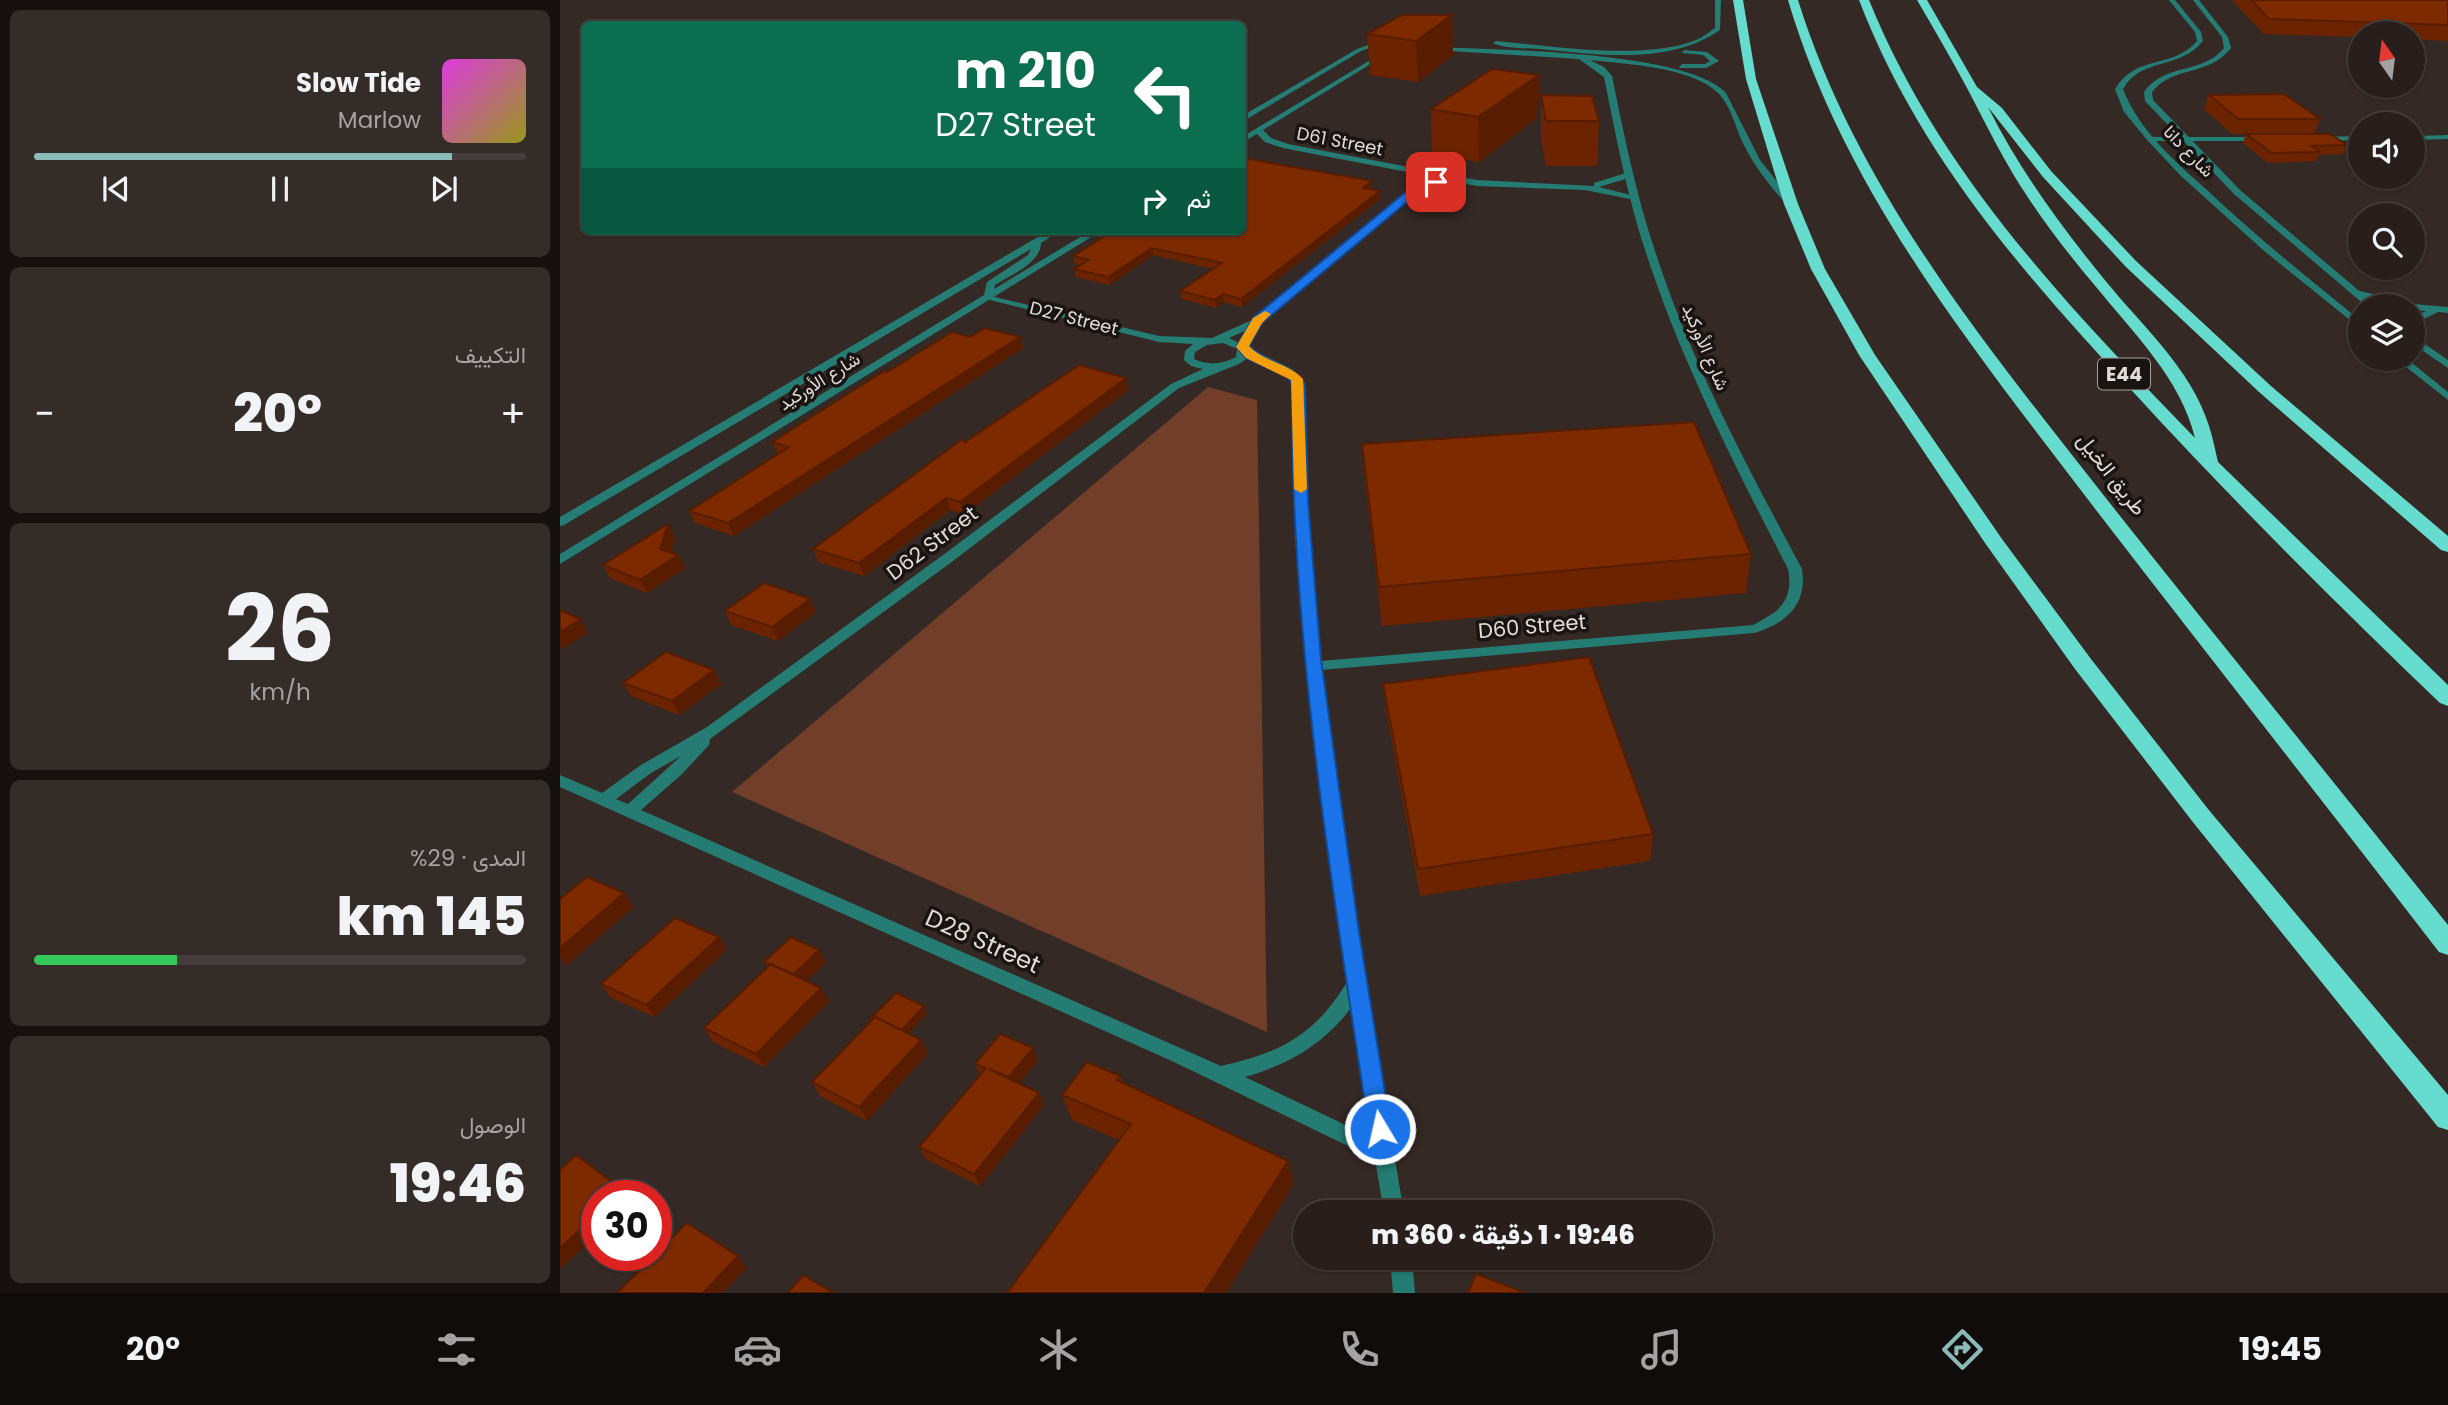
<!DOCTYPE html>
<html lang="ar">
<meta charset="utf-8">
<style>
body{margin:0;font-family:Poppins,Vazirmatn,sans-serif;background:#342c29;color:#f1f3f6;direction:rtl;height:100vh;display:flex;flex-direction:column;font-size:26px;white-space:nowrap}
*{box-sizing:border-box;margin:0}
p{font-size:23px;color:#a5a2a3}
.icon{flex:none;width:38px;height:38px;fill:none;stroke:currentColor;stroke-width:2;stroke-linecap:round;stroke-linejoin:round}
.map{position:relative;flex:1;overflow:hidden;direction:ltr}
.side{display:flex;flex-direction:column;gap:10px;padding:10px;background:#16110f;width:560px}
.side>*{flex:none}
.hud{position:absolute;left:21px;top:21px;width:665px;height:214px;border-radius:10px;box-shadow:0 2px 5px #0004,0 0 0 2px #443d3b;direction:rtl;background:#0b6e4f;color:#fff;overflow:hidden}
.needle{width:46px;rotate:346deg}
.buttons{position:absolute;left:1788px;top:21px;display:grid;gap:14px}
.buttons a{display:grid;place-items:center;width:77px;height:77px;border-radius:50%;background:#281f1c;box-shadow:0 2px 5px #0004,0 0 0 2px #443d3b;font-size:35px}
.speed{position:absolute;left:21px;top:1180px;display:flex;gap:14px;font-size:35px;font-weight:700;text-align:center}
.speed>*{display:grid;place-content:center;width:91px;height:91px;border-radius:50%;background:#281f1c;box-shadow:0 2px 5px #0004,0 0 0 2px #443d3b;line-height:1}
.speed .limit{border:10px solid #d22;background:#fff;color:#111}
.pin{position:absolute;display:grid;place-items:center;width:60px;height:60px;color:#fff;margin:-30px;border-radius:14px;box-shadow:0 4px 10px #0006}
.me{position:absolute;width:77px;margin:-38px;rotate:351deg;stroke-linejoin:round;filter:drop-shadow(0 0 5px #0008)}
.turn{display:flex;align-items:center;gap:24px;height:147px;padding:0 35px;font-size:32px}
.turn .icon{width:91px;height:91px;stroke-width:2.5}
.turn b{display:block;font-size:49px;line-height:60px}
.then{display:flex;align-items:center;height:66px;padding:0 35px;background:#0003;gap:14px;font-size:26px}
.big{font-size:52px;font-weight:800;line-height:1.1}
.side .widget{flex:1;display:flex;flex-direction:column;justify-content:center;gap:10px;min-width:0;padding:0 24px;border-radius:10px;background:#342c29}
.side .dial{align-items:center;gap:0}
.dial b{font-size:91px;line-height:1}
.song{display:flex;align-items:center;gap:21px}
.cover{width:84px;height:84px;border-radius:10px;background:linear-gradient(135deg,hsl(300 70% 55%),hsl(60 70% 35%))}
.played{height:7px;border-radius:4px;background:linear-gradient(90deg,#8bbbb9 85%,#443d3b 85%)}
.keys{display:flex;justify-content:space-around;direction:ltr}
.heat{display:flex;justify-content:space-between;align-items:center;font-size:38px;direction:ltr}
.charge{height:10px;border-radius:5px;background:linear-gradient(90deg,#34c759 29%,#443d3b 0)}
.trip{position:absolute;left:733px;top:1200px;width:420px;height:70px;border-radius:35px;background:#281f1c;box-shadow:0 2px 5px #0004,0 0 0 2px #443d3b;font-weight:800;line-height:70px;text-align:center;direction:rtl}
.tab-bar{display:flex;height:112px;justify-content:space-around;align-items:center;background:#100c0b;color:#a5a2a3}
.tab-bar .icon{width:49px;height:49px}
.tab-bar .current{color:#8bbbb9}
.tab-bar b{font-size:32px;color:#f1f3f6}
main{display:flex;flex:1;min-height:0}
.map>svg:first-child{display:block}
</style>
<main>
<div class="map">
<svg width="1888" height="1293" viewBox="0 0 1888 1293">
<rect width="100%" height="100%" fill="#352925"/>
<path fill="#713e2a" d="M648,387L697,400L707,1032L172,792Z"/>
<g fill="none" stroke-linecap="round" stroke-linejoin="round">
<path fill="#247c72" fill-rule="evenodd" d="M696,129H702L711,138L728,144L917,180L1034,186V183L1069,172L1072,173V177L1039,187L1079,197L1075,200L1025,190L917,186L871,177L854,196L702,323L669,338L732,369L743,384L750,555L760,661L1194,625L1201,629L1194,633L761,670L791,897L844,1213H824L815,1159L614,1062L0,787V775L42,793L81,765L147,727L383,555L611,384L643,369L631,366L624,360L625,351L633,344L599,342L426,299V295L599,336L652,338L694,319L848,192L863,175L723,148L705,142L696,133ZM663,343L677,349L676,357C662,364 649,366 634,359L635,352L647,345ZM686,356L724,373L733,384C734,450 734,516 739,581C749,715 766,849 787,982C755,1035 720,1053 661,1066L81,810L121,775L149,745L150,739L393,561L619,388L679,364L685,360ZM121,756L68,804L56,799L91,773ZM791,1008L811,1137L685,1077C729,1064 763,1045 791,1008Z
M1888,135V139L1853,140V136Z
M1801,136V140L1758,141L1754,139L1758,137Z
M1592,137H1703L1707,139L1703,141H1589L1588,139Z
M1796,290L1853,304L1888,307V313L1878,312L1853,324V317L1866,311L1853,310V306H1838L1793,295L1791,293Z
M830,1258H852L855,1293H833Z"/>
<path fill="#247c72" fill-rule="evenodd" d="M1155,0H1161L1160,30C1110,65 1038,55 980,49C966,48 945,49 933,43L936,41C993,46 1083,61 1136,40C1143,37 1149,32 1155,28Z
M1609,0H1615L1641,32L1643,41C1620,70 1581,57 1563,89C1579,131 1616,162 1648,191C1697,237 1749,279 1801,321V329L1703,250L1621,176L1588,141L1564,112L1555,89C1577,53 1612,70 1637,41L1635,32Z
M1633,0H1639L1668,37L1671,48C1649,77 1613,65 1592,92L1593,100L1680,190L1817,306H1806L1674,194L1585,101L1584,92C1606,62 1642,75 1664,48L1662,37Z
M825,39L827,42L801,51L682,122V116L797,49Z
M876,47C937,50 1127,51 1166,93L1200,160L1235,204L1228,206C1211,187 1195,168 1184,145C1175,128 1172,107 1158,93C1133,67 1065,64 1030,60L1044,67L1052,76C1064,135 1076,194 1095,251C1131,362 1187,466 1242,569C1248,604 1226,624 1194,633L1187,629C1193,624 1200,622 1207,617C1227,606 1232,591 1228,569C1175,466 1122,363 1086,253C1067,196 1056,136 1044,77L1019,59L874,50Z
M1124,50L1147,52L1159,61L1146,68H1119L1122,64H1145L1150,61L1143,55L1122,53Z
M822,53L827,54L682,143V137Z
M488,231H500L481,243C481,263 449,276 435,285L434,289L530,231H541L0,564V554L424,295L427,282L468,255L471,249L4,525L0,526V517Z
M1853,336L1888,360V368L1853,344Z
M1836,359H1847L1888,392V400Z"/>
<path fill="#65dccd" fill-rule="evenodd" d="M1173,0H1183L1196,79L1238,204L1265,269L1315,355L1442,539L1531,659L1648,809L1888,1095V1130L1878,1127L1632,821L1515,669L1425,543L1299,355L1251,269L1224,204L1186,79Z
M1228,0H1238C1297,189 1425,344 1545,497C1658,640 1774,782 1888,925V955L1879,952C1765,804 1650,658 1536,510C1416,352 1285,193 1228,0Z
M1299,0H1309C1379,173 1507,305 1635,438C1621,379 1574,334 1537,288C1513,260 1490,230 1469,199C1445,164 1427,126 1407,88C1391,58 1374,29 1357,0H1367L1417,87L1442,108L1491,171L1576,261L1711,386L1888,536V552L1881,550L1699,392L1566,267L1483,177L1428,107C1459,169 1500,225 1544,279C1581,325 1631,368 1649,426C1653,438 1655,450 1658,462L1888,685V706L1880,703C1776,603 1674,502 1576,395C1464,274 1359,156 1299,0Z"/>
</g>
<path fill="#6c2400" d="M1672,0H1888V41L1853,39V33H1801V37L1704,34Z
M842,15L893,55L858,82L810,75L807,34Z
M979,75L978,117L919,162L872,154L871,109Z
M981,95L1039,121L1037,166H986L981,139Z
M1649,95L1760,119L1754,134H1672L1644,109Z
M1686,134L1787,145L1783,154L1759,155L1756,161L1708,163L1683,143Z
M812,188L811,190L820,199L682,307L664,302L656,308L622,299L620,291L654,269L593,255L550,285L516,277L514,269L520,265L514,263L513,256Z
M410,337H460L463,348L174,536L135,523L129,511L218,454L212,442L327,372Z
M568,390L404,515L390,510L304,576L258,562L253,549L405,442Z
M802,444L1191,554L1186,593L822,626L805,482Z
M108,524L115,538L110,552L118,555L125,568L87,593L50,578L43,565Z
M250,599L256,612L218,641L171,625L165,611Z
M154,670L161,684L119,715L71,696L63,683Z
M823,684L1093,834L1090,861L860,896L826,710Z
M167,949L95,1017L50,997L41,984Z
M204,962H266L247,981L269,1001L204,1067L153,1042L144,1028L208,967Z
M364,1006L367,1013L348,1033L361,1040L368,1053L307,1121L260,1096L252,1082L311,1021L310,1019Z
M473,1048L478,1060L459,1083L479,1093L484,1105L420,1186L366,1159L359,1147L420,1074L415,1064Z
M560,1076L562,1082L728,1161L733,1185L666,1293H447L559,1140L512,1120L502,1095Z"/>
<path fill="#581d00" d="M892,15L893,55L858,82L856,41Z
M979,75L978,117L919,162L918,117Z
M812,181V188L803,195V188Z
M820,191V199L682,307L681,299Z
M592,248L593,255L550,285L548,277Z
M663,294L664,302L656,308L655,300Z
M460,337L463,348L174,536L168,523Z
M566,378L568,390L404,515L400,502Z
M386,498L390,510L304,576L299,563Z
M108,524L115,538L107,562L100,549Z
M118,555L125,568L87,593L80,580Z
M250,599L256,612L218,641L212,627Z
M20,619L28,633L0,650V632Z
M154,670L161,684L119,715L112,701Z
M64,893L74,907L6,966L0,958V948Z
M159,937L167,949L95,1017L86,1005Z
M259,950L266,962L241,987L234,974Z
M261,988L269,1001L204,1067L196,1054Z
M364,1006L367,1013L343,1040L339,1033Z
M361,1040L368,1053L307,1121L299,1107Z
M473,1048L478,1060L454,1090L449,1077Z
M479,1093L484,1105L420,1186L414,1174Z
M728,1161L733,1185L666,1293H644Z
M63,1190L68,1195H57Z
M37,1214V1235L0,1269V1248Z
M178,1256L187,1268L163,1293H143Z"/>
<path fill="#7d2a00" stroke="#581d00" stroke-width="2" d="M1691,0H1888V25L1709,19Z
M842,15H892L856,41L807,34Z
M932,69L979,75L918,117L871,109Z
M1724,94L1760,119H1678L1649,95Z
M981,95L1032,96L1039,121H986Z
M1686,134H1770L1787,145L1752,146L1760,152L1712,153Z
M689,159L812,181L803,188L820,191L681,299L663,294L655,300L620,291L662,263L592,248L548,277L514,269L529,260L513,256L553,231H682V163Z
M425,328L460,337L168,523L129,511L229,447L212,442L324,371L327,372L392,332L410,337Z
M519,365L566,378L400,502L386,498L299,563L253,549L401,440L405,442Z
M1134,422L1191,554L819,587L802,444Z
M108,524L100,549L118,555L80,580L43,565Z
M204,583L250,599L212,627L165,611Z
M0,610L20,619L0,632Z
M106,652L154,670L112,701L63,683Z
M1029,657L1093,834L858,869L823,684Z
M27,877L64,893L0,948V899Z
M115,918L159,937L86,1005L41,984Z
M231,937L259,950L234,974L204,962Z
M211,964L261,988L196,1054L144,1028Z
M336,993L364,1006L342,1030L315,1017L312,1020L310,1019Z
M315,1017L361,1040L299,1107L252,1082Z
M440,1034L473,1048L449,1077L429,1069L479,1093L414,1174L359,1147L426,1068L415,1064Z
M527,1062L560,1076L557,1080L728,1161L644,1293H447L571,1124L502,1095Z
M16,1155L63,1190L57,1195H37V1214L0,1248V1170Z
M127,1223L178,1256L143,1293H57Z
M916,1274L966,1293H908Z
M243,1275L274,1293H228Z"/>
<path fill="#1a73e8" stroke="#114b97" stroke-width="2" d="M873,180L881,182L854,196L702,323L689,346C705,363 732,363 745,384L748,501L761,659L799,932L831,1129L828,1136L820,1139L812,1136L809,1129C777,921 743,711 734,501C732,462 733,423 732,384L728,377L686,358L676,347L693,318L847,191Z"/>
<path fill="#f59e0b" d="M705,311L711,314L702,323L689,346C704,362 728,363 743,379L747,489L741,493L734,489L731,380L686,358L676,347L693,318Z"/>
<g text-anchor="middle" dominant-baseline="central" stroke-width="7" stroke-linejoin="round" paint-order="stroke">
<g font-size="18" fill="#e3dbd8" stroke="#191311">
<text transform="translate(780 141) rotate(11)">D61 Street</text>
<text transform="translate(1629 151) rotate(46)">شارع دانا</text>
<text transform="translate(514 318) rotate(14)">D27 Street</text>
<text transform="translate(1146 347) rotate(67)">شارع الأوركيد</text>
<text transform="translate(259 381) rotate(-32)">شارع الأوركيد</text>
</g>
<rect fill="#191311" stroke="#a69f9c" stroke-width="2" x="1538" y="358.5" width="52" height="31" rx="5"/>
<g font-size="19" font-weight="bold" fill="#e3dbd8">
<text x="1564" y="374">E44</text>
</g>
<g font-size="21" fill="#e3dbd8" stroke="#191311">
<text transform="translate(1552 474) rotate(52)">طريق الخيل</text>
<text transform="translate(372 543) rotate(-37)">D62 Street</text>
<text transform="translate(972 626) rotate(-5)">D60 Street</text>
</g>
<g font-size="24" fill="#e3dbd8" stroke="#191311">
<text transform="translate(423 941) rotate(24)">D28 Street</text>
</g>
</g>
</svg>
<div class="buttons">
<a><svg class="needle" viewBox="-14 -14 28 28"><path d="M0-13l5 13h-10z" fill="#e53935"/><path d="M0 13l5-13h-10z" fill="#a5a2a3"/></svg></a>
<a><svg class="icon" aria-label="sound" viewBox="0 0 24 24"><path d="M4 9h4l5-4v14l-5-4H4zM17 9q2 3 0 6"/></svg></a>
<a><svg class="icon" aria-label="search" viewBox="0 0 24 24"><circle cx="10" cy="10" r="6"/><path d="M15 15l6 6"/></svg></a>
<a><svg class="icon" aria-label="layers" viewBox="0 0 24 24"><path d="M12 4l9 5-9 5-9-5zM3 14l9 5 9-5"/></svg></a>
</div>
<div class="speed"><div class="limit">30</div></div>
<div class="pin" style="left:876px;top:182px;background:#d93025"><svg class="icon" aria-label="arrive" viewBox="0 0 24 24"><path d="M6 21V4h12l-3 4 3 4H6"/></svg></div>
<svg class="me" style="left:820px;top:1129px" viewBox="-20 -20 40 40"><circle r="17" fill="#1a73e8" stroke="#fff" stroke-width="3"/><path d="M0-11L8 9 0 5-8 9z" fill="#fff"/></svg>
<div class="trip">19:46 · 1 دقيقة · 360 m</div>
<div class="hud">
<div class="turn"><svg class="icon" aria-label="left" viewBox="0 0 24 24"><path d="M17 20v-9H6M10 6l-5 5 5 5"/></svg><div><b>210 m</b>D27 Street</div></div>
<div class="then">ثم<svg class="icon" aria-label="right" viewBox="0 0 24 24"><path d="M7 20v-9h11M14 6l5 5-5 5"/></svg></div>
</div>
</div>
<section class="side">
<div class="widget">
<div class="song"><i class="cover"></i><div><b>Slow Tide</b><p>Marlow</p></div></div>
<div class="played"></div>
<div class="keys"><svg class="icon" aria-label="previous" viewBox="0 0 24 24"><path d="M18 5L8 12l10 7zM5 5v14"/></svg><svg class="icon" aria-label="pause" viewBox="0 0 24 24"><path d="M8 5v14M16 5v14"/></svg><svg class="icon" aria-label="next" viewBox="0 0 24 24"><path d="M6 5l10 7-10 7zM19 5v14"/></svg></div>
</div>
<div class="widget"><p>التكييف</p>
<div class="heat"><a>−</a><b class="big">20°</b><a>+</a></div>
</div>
<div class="widget dial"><b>26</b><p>km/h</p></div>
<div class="widget"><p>المدى · 29%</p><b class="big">145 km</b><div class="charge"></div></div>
<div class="widget"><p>الوصول</p><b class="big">19:46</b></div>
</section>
</main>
<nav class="tab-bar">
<b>19:45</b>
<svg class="icon current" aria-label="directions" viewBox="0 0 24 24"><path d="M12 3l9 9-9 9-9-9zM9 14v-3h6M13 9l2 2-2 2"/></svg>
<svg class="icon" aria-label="music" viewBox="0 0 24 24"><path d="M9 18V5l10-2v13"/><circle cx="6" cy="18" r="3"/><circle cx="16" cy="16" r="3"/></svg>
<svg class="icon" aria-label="phone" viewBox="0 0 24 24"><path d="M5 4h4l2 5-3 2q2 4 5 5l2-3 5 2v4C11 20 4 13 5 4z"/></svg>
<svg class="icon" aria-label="climate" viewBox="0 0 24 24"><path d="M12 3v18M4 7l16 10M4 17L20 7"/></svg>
<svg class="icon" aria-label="car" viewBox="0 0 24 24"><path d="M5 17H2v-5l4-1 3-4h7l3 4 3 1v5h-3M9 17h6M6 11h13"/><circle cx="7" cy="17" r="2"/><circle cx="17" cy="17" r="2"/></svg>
<svg class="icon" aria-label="filters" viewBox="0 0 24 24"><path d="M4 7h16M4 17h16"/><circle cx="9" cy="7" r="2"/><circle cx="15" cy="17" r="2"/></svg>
<b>20°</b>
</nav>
